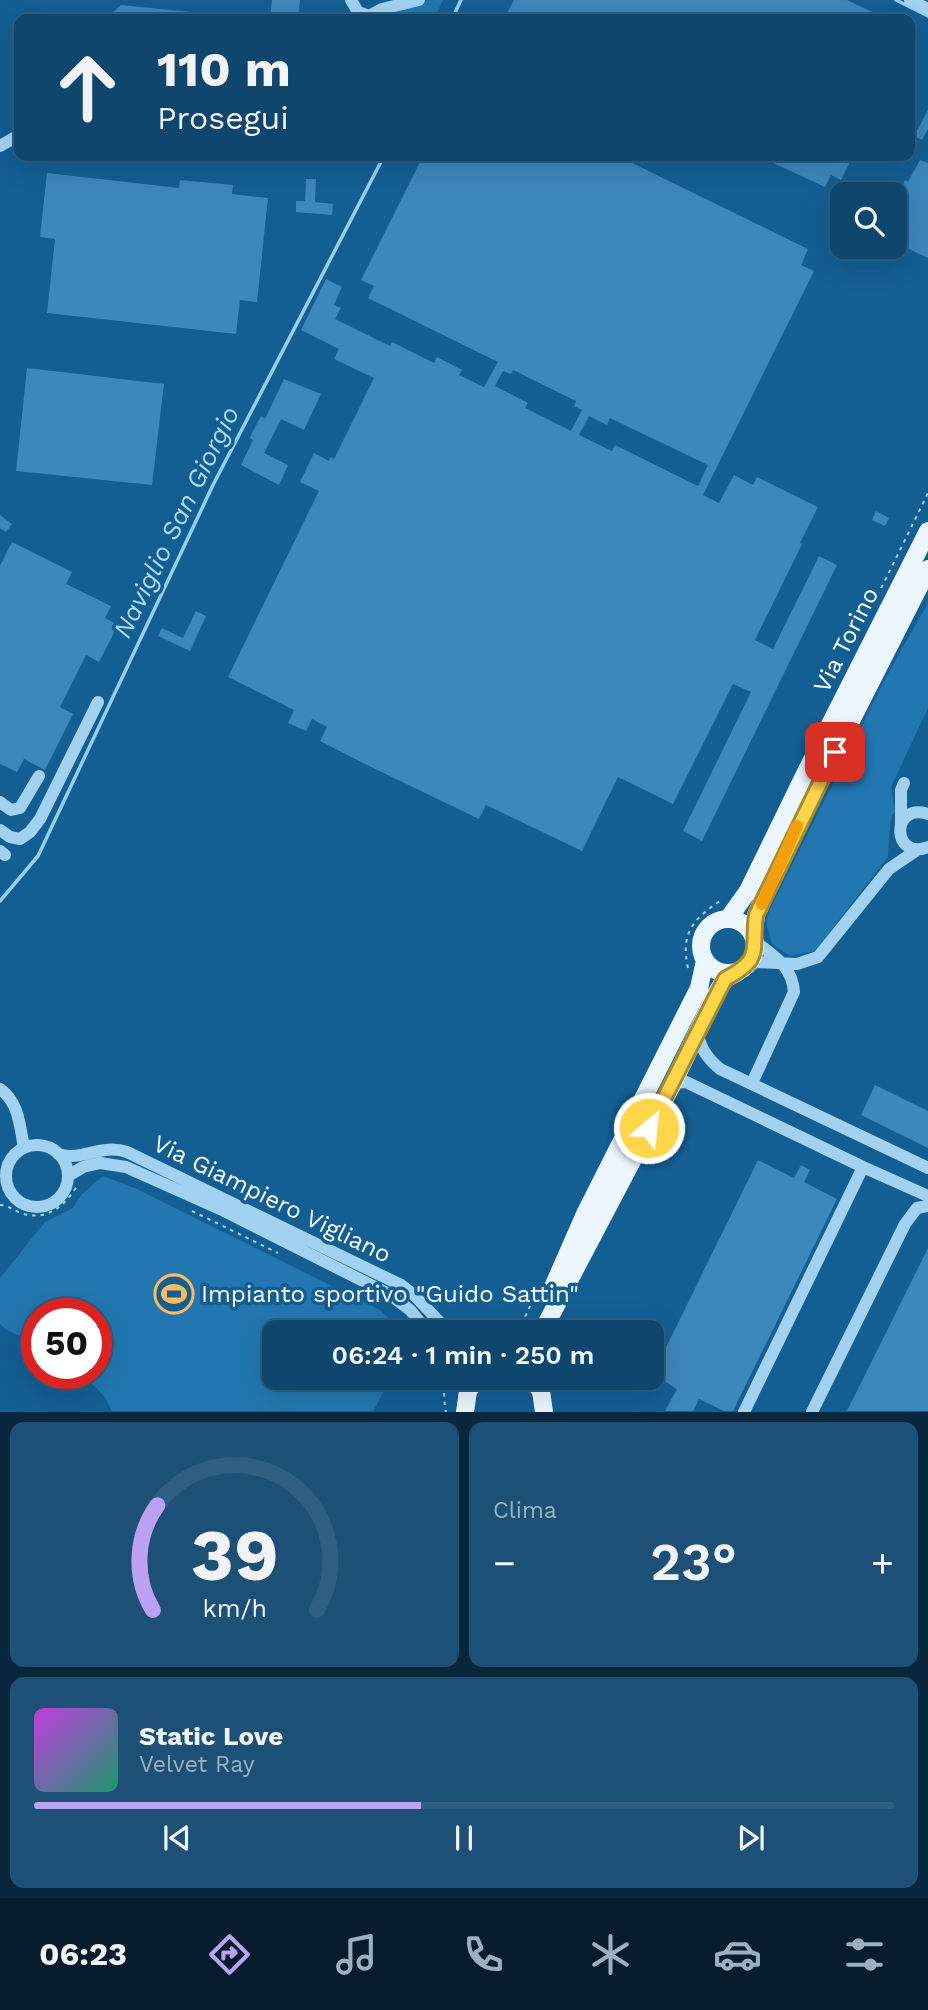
<!DOCTYPE html>
<html lang="it">
<meta charset="utf-8">
<style>
body{margin:0;font-family:"Work Sans",sans-serif;background:#1c5076;color:#f1f3f6;height:100vh;display:flex;flex-direction:column;font-size:26px;white-space:nowrap}
*{box-sizing:border-box;margin:0}
p{font-size:23px;color:#9bb1c2}
.icon{flex:none;width:38px;height:38px;fill:none;stroke:currentColor;stroke-width:2;stroke-linecap:round;stroke-linejoin:round}
.map{position:relative;height:1412px;overflow:hidden}
.side{display:flex;flex-direction:column;gap:10px;padding:10px;background:#08263c;flex:1}
.side>*{flex:none}
.top-card{position:absolute;left:14px;top:14px;width:901px;height:147px;border-radius:14px;box-shadow:0 7px 28px #0002,0 0 0 2px #2e5e81;background:#0e466e;color:#f1f3f6;overflow:hidden}
.fabs{position:absolute;left:830px;top:182px;display:grid;gap:14px}
.fabs a{display:grid;place-items:center;width:77px;height:77px;border-radius:14px;background:#0e466e;box-shadow:0 7px 28px #0002,0 0 0 2px #2e5e81;font-size:35px}
.speed{position:absolute;left:21px;top:1298px;display:flex;gap:14px;font-size:35px;font-weight:700;text-align:center}
.speed>*{display:grid;place-content:center;width:91px;height:91px;border-radius:50%;background:#0e466e;box-shadow:0 7px 28px #0002,0 0 0 2px #2e5e81;line-height:1}
.speed .limit{border:10px solid #d22;background:#fff;color:#111}
.pin{position:absolute;display:grid;place-items:center;width:60px;height:60px;color:#fff;margin:-30px;border-radius:14px;box-shadow:0 4px 10px #0006}
.me{position:absolute;width:77px;margin:-38px;rotate:28deg;stroke-linejoin:round;filter:drop-shadow(0 0 5px #0008)}
.turn{display:flex;align-items:center;gap:24px;height:147px;padding:0 28px;font-size:32px}
.turn .icon{width:91px;height:91px;stroke-width:2.5}
.turn b{display:block;font-size:49px;line-height:60px}
.big{font-size:52px;font-weight:600;line-height:1.1}
.side .card{flex:1;display:flex;flex-direction:column;justify-content:center;gap:10px;min-width:0;padding:0 24px;border-radius:14px;background:#1c5076}
.side .dial{align-items:center;gap:0}
.dial svg{height:182px;overflow:visible;fill:none;stroke:#2e5e81;stroke-width:7;stroke-linecap:round;text-anchor:middle}
.dial text{fill:#f1f3f6;stroke:none}
.song{display:flex;align-items:center;gap:21px}
.cover{width:84px;height:84px;border-radius:10px;background:linear-gradient(135deg,hsl(290 70% 55%),hsl(160 70% 35%))}
.played{height:7px;border-radius:4px;background:linear-gradient(90deg,#bca0f2 45%,#2e5e81 45%)}
.keys{display:flex;justify-content:space-around;direction:ltr}
.heat{display:flex;justify-content:space-between;align-items:center;font-size:38px;direction:ltr}
.side .tiles{flex:1;display:grid;gap:10px;grid-template-columns:1fr 1fr}
.card:last-child{grid-column:span 2}
.trip{position:absolute;left:262px;top:1320px;width:402px;height:70px;border-radius:14px;background:#0e466e;box-shadow:0 7px 28px #0002,0 0 0 2px #2e5e81;font-weight:600;line-height:70px;text-align:center}
.menu{display:flex;height:112px;justify-content:space-around;align-items:center;background:#061c2c;color:#9bb1c2}
.menu .icon{width:49px;height:49px}
.menu .active{color:#bca0f2}
.menu b{font-size:32px;color:#f1f3f6}
.map>svg:first-child{display:block}
</style>
<div class="map">
<svg width="928" height="1412" viewBox="0 0 928 1412">
<rect width="100%" height="100%" fill="#135e93"/>
<path fill="#2277b0" d="M428,0H443L434,19L382,18C396,7 414,11 428,0Z
M928,603V708L891,787L895,811L892,816L889,833L888,857L815,951L790,956L772,944L766,922L769,911L886,677Z
M103,1176L137,1189L380,1310L402,1332H275V1377H392L373,1411H112L104,1396L82,1374H96V1314H37V1344L5,1329L0,1324V1278L45,1222L73,1208L81,1195Z"/>
<g fill="none" stroke-linecap="round" stroke-linejoin="round">
<path stroke="#93cff5" stroke-width="3.5" d="M896,0L928,16
M452,19L461,0
M0,901L38,856L213,485L384,156"/>
</g>
<path fill="#3c87bb" fill-rule="evenodd" d="M272,0H300L298,19H270Z
M514,0H847L887,19H504Z
M121,5L201,13V19H106Z
M928,110V129L922,140L914,136Z
M423,156H618L808,249L801,265L814,271L703,495L719,503L734,475L753,485L757,477L818,507L800,543L802,544L755,640L773,649L819,556L837,565L702,841L683,831L751,692L733,684L673,804L618,777L582,851L486,805L479,819L363,763L320,741L327,727L312,719L306,731L288,723L294,710L228,677L319,491L300,482L314,453L329,461L330,457L334,459L374,378L334,359L339,349L301,330L326,279L342,287L334,305L341,308L335,319L390,346L392,342L434,363L437,357L462,370L459,375L484,387L498,362L368,298L374,286L361,280ZM513,370L576,401L574,406L582,410L571,431L525,408L528,403L495,386L503,371L511,374ZM589,416L607,425L610,418L708,465L698,486L615,445L612,451L579,435Z
M758,156H853L841,180L831,175L825,187Z
M920,160L928,163V258L894,242L908,209L895,203L905,180L908,182Z
M47,173L179,188L180,180L233,185L232,194L268,198L257,302L240,300L236,334L47,313L55,239L40,237Z
M306,179H316L315,202L333,204L332,215L296,212V201H305Z
M27,368L164,384L152,485L16,471Z
M284,379L321,394L304,430L281,419L264,453L288,465L279,485L241,465L253,440L250,438L252,433L261,416L265,419Z
M876,511L889,518L885,526L872,520Z
M0,515L12,524L6,532L0,528Z
M12,542L72,572L66,584L111,606L105,618L118,625L99,662L86,655L60,707L73,714L45,770L24,759L17,772L0,764V566Z
M196,611L206,616L190,651L158,636L162,628L183,638Z
M875,1085L928,1111V1148L861,1115Z
M758,1160L794,1178L801,1165L810,1170L804,1182L837,1199L733,1411H724L699,1399L693,1411H665L677,1389L653,1374Z
M928,1248V1411H847Z"/>
<g fill="none" stroke-linecap="round" stroke-linejoin="round">
<path stroke="#a1d2f2" stroke-width="2" stroke-dasharray="3.5 5" stroke-linecap="butt" d="M870,611L928,493
M688,968C680,932 694,918 723,899
M0,1205C8,1205 13,1210 21,1213C46,1222 65,1206 77,1186
M192,1211L278,1253
M518,1332L538,1289
M439,1377C446,1389 443,1399 446,1412"/>
<path stroke="#a1d2f2" stroke-width="12" d="M351,0L358,12L369,16L382,9L419,0
M910,0L928,9
M0,146L19,135
M0,802L11,810L20,808L39,776
M928,814C890,802 892,861 928,847
M901,824V790L904,783
M0,830L10,837L20,839L30,832L40,819L98,702
M0,851L5,855
M743,969L756,962L797,964L818,957L889,869L917,850
M697,1032C701,1049 707,1058 720,1069L928,1168
M673,1083L686,1082L863,1167L744,1412
M752,1083L794,992C792,965 774,957 755,941
M0,1089C19,1102 20,1127 24,1148
M6 1176a31 31 0 1 1 62 0a31 31 0 1 1-62 0Z
M58,1154C81,1162 101,1143 127,1152L401,1285L414,1295L449,1332
M863,1167L928,1196
M68,1176L83,1167L100,1163L126,1167L220,1209L389,1294L410,1310L428,1332
M812,1412L905,1224L917,1208L928,1206"/>
<path stroke="#ecf6ff" stroke-width="18" d="M701 946a27 27 0 1 1 54 0a27 27 0 1 1-54 0Z
M728,919L748,891L806,772L928,531
M753,936L756,915L784,853L928,569
M553,1287L585,1214L699,988L705,961
M542,1332L673,1083L716,994L725,979L738,972
M530,1377L541,1391L544,1412
M465,1412L468,1391L479,1377"/>
</g>
<g fill="none" stroke-linecap="round" stroke-linejoin="round">
<g stroke="#a68a30" stroke-width="18">
<path id="route" d="M649,1128L725,979C764,958 751,952 756,915L835,752"/>
</g>
<use href="#route" stroke="#ffd54a" stroke-width="12"/>
<path stroke="#f59e0b" stroke-width="12" d="M762,904L797,826"/>
</g>
<defs>
<g id="stadium-ring" transform="scale(2.0125)"><circle r="9.5" fill="#135e93" stroke="#ffba62" stroke-width="1.5"/><path d="M0-5a6.5 5 0 1 0 0 10a6.5 5 0 1 0 0-10ZM-3.5-1.8h7v3.6h-7Z" fill="#ffba62"/></g>
</defs>
<g fill-rule="evenodd">
<use href="#stadium-ring" x="174" y="1294"/>
</g>
<g text-anchor="middle" dominant-baseline="central" stroke-width="7" stroke-linejoin="round" paint-order="stroke">
<g font-size="24" fill="#fff" stroke="#135e93">
<text transform="translate(846 640) rotate(-63)">Via Torino</text>
<text transform="translate(272 1199) rotate(26)">Via Giampiero Vigliano</text>
</g>
<g font-size="24" fill="#fff" stroke="#135e93" text-anchor="start">
<text x="201" y="1294">Impianto sportivo "Guido Sattin"</text>
</g>
<g font-size="26" font-style="italic" fill="#addbf9" stroke="#135e93">
<text transform="translate(176 522) rotate(-64)">Naviglio San Giorgio</text>
</g>
</g>
</svg>
<div class="fabs">
<a><svg class="icon" aria-label="search" viewBox="0 0 24 24"><circle cx="10" cy="10" r="6"/><path d="M15 15l6 6"/></svg></a>
</div>
<div class="speed"><div class="limit">50</div></div>
<div class="pin" style="left:835px;top:752px;background:#d93025"><svg class="icon" aria-label="arrive" viewBox="0 0 24 24"><path d="M6 21V4h12l-3 4 3 4H6"/></svg></div>
<svg class="me" style="left:649px;top:1128px" viewBox="-20 -20 40 40"><circle r="17" fill="#ffd54a" stroke="#fff" stroke-width="3"/><path d="M0-11L8 9 0 5-8 9z" fill="#fff"/></svg>
<div class="trip">06:24 · 1 min · 250 m</div>
<div class="top-card">
<div class="turn"><svg class="icon" aria-label="ahead" viewBox="0 0 24 24"><path d="M12 20V5M6 11l6-6 6 6"/></svg><div><b>110 m</b>Prosegui</div></div>
</div>
</div>
<section class="side">
<div class="tiles">
<div class="card dial"><svg viewBox="0 0 100 80">
<path d="M14 69A42 42 0 1 1 86 69"/>
<path d="M14 69A42 42 0 0 1 16 23" stroke="#bca0f2"/>
<text x="50" y="56" font-size="32" font-weight="700">39</text>
<text x="50" y="72" font-size="11">km/h</text>
</svg></div>
<div class="card"><p>Clima</p>
<div class="heat"><a>−</a><b class="big">23°</b><a>+</a></div>
</div>
<div class="card">
<div class="song"><i class="cover"></i><div><b>Static Love</b><p>Velvet Ray</p></div></div>
<div class="played"></div>
<div class="keys"><svg class="icon" aria-label="previous" viewBox="0 0 24 24"><path d="M18 5L8 12l10 7zM5 5v14"/></svg><svg class="icon" aria-label="pause" viewBox="0 0 24 24"><path d="M8 5v14M16 5v14"/></svg><svg class="icon" aria-label="next" viewBox="0 0 24 24"><path d="M6 5l10 7-10 7zM19 5v14"/></svg></div>
</div>
</div>
</section>
<nav class="menu">
<b>06:23</b>
<svg class="icon active" aria-label="directions" viewBox="0 0 24 24"><path d="M12 3l9 9-9 9-9-9zM9 14v-3h6M13 9l2 2-2 2"/></svg>
<svg class="icon" aria-label="music" viewBox="0 0 24 24"><path d="M9 18V5l10-2v13"/><circle cx="6" cy="18" r="3"/><circle cx="16" cy="16" r="3"/></svg>
<svg class="icon" aria-label="phone" viewBox="0 0 24 24"><path d="M5 4h4l2 5-3 2q2 4 5 5l2-3 5 2v4C11 20 4 13 5 4z"/></svg>
<svg class="icon" aria-label="climate" viewBox="0 0 24 24"><path d="M12 3v18M4 7l16 10M4 17L20 7"/></svg>
<svg class="icon" aria-label="car" viewBox="0 0 24 24"><path d="M5 17H2v-5l4-1 3-4h7l3 4 3 1v5h-3M9 17h6M6 11h13"/><circle cx="7" cy="17" r="2"/><circle cx="17" cy="17" r="2"/></svg>
<svg class="icon" aria-label="filters" viewBox="0 0 24 24"><path d="M4 7h16M4 17h16"/><circle cx="9" cy="7" r="2"/><circle cx="15" cy="17" r="2"/></svg>
</nav>
